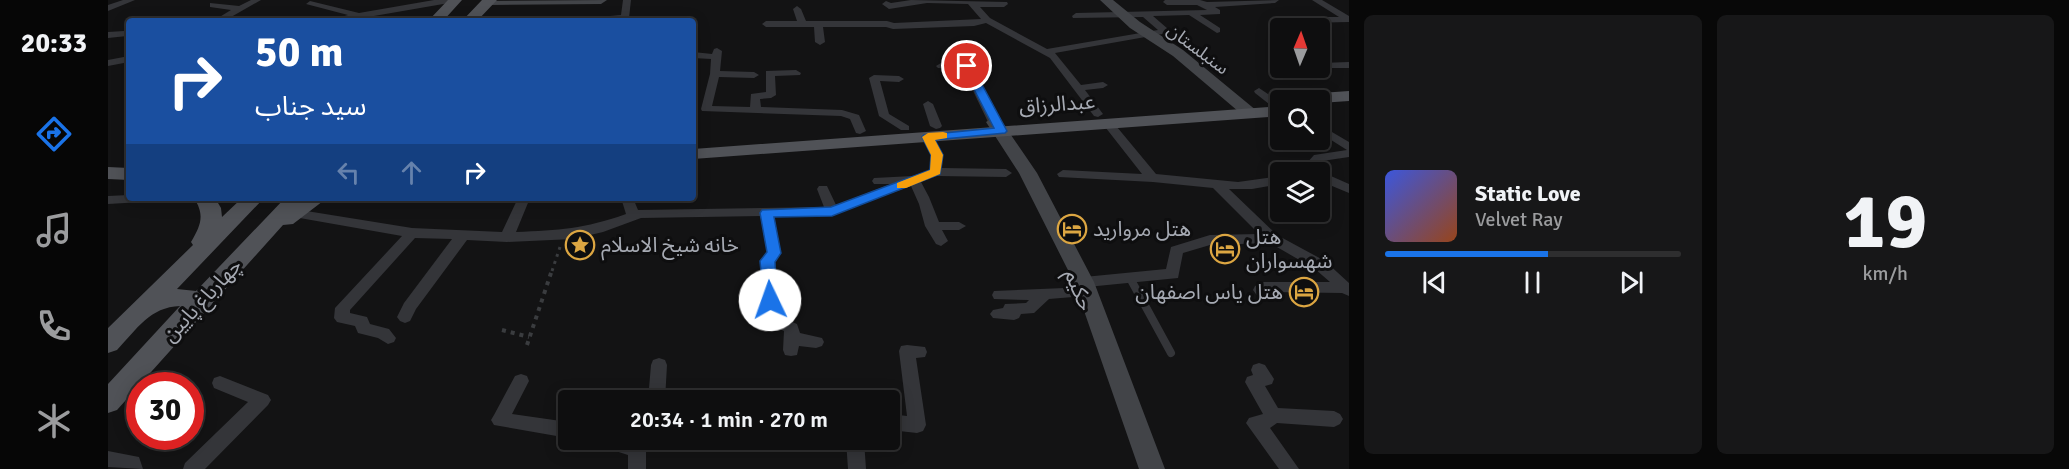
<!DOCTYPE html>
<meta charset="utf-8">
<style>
body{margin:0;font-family:Signika,"Noto Sans Arabic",sans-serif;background:#171718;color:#f1f3f6;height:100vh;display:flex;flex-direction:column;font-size:22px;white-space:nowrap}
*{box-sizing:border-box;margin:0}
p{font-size:20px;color:#9b9c9e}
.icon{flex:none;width:33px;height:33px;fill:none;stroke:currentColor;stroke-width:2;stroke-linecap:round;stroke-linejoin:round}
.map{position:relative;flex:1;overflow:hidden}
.sheet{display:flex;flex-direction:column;gap:15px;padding:15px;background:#080808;width:720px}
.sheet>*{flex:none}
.banner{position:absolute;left:18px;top:18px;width:570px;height:183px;border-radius:6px;box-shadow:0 3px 15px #0003,0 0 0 2px #2e2e2f;background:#1a4fa0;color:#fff;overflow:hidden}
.needle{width:39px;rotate:2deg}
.buttons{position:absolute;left:1162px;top:18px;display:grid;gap:12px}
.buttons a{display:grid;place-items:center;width:60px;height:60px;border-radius:6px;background:#0e0e0f;box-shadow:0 3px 15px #0003,0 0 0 2px #2e2e2f;font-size:30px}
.speed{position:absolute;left:18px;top:372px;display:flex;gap:12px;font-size:30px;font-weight:700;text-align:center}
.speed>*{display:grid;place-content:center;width:78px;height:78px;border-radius:50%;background:#0e0e0f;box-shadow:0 3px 15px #0003,0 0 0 2px #2e2e2f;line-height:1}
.speed .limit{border:9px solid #d22;background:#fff;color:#111}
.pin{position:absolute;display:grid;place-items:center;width:51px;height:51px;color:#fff;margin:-26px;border:3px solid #fff;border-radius:50%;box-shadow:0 2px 6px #0007}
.me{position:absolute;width:66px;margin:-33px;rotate:357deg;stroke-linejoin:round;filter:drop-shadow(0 0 4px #0008)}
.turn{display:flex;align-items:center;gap:21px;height:126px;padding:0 30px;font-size:27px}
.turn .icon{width:78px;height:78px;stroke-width:2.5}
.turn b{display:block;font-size:42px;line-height:51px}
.lanes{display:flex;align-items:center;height:57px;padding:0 30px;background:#0003;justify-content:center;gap:30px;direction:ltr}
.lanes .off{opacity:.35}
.sheet .card{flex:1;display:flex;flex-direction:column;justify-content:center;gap:9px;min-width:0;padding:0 21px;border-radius:9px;background:#171718}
.sheet .dial{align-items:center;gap:0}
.dial b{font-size:78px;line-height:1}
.song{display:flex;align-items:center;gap:18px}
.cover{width:72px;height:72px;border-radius:9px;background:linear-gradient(135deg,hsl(230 70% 55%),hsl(20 70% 35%))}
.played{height:6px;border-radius:3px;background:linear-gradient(90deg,#1a73e8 55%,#2e2e2f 55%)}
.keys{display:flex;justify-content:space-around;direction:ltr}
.sheet .tiles{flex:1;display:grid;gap:15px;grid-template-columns:repeat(2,1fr)}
.trip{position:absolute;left:450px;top:390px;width:342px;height:60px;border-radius:6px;background:#0e0e0f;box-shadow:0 3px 15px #0003,0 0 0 2px #2e2e2f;font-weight:600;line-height:60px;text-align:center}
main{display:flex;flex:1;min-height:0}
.menu{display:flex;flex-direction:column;width:108px;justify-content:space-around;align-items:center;background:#060606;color:#9b9c9e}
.menu .icon{width:42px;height:42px}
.menu .active{color:#1a73e8}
.menu b{font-size:27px;color:#f1f3f6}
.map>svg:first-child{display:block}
</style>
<main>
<nav class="menu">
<b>20:33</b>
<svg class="icon active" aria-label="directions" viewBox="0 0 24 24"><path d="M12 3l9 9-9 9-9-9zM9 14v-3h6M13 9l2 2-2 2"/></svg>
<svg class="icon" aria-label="music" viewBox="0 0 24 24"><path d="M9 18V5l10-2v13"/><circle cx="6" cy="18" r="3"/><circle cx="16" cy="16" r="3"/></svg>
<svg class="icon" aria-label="phone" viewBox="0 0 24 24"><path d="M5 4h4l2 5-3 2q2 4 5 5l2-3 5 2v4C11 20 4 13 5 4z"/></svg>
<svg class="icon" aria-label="climate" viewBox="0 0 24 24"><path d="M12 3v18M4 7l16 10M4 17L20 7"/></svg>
</nav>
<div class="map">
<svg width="1241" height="469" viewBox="0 0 1241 469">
<rect width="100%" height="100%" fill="#131314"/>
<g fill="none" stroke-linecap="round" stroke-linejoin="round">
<path stroke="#3a3c3f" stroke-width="3" stroke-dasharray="3 4.5" stroke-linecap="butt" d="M444,271L452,247"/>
<path stroke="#3a3c3f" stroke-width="4" stroke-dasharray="4 5" stroke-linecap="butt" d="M394,330L421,337
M419,345L444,270"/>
<path stroke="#343539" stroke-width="8" d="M1022,278L1063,353"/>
<path fill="#343539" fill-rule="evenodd" d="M15,0H27L0,11V5Z
M143,0H153L116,21H105L123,10L102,7V3L131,6Z
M326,0H345L341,3L237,21H218L240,15L198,4L202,1L251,13Z
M515,0H523L521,18L517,21L502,20V16L513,15Z
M803,0L899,2L900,4L896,7H872L882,18L939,49L1050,30L1035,17L965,18L964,16L968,13L1099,10L1089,5H1059L1055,2L1057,0H1092L1099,2L1171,0L1167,3L1107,7L1112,10V14L1092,15L1112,28V32L1109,33L1081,15L1045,16L1060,29V33L947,53L973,85L995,82L1000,85L995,88L977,90L995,114L990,117L986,116L942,58L878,23L866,26L785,29L778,27H715L717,42L712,45L707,42L706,27H658L654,24L658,21H689L685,9L689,6L693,9L698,21H779L786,23L873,19L860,4L819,3L781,9L774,4L778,1L783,3Z
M1204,0H1214L1241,16V22L1195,23L1202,28C1193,29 1187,27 1181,20L1185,17H1231Z
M16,31L19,32V36L0,38V32Z
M609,48L614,51L612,71L646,72L651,75L646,78L611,77L604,106L642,107L643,94L658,92V71L688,70L693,73L692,75L667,76L668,95L663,98L652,99L653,107L734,110L751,115L758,131L752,134L748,133L742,119L733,116L594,111L593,109L602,74L603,59L585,58V52L604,54L606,49Z
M21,56V62L0,66V60Z
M1241,62V68H1208H1212V63Z
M833,63L882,65V69L865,70L892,122L890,124L886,125L880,122L855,70L830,68L828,66Z
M766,75L791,76L796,79L791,82L772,81L781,114L801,126V130H793L771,116L761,78Z
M1151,88L1169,100V104H1161L1147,93L1146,91Z
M820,101L825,104L834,126L832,128L828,129L822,126L815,104Z
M1000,120L1004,121L1048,174L1130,182L1173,176V184L1144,189H1121L1169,235L1217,261L1241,283V296L1234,293L1163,292L1165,297L1163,301H1153L1145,290L1147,286L1156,282H1222L1207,269L1162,243L1102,245L1075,253L1070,278L979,287L965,297L941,299L926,313L913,314L911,318L906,320L885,318L882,314L885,310L895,308L897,304L918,303L921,300L886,299L884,295L886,291L957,288L976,277L1058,269L1063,247L1102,235L1151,234L1105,188L1045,182L951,177L949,174L955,170L1034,174L994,123Z
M1212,125L1241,142V157L1214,161L1203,172H1191L1206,155L1239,150L1212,133Z
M820,134L824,135L835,155L834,168L898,169L904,173L898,177L829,176L813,182L821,197L831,222H851L858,226L851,230H834L840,241L833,246L828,244L817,226L811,204L803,186L724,215L666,216L673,253L666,262L670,316L689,324L692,333L714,338L716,342L714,346L708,348L691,346L689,355L683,356L677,355L675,350L676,331L658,323L655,319L652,261L659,252L653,216L533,218L495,232L465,239L399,242L359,240L308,309L302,321L297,323L292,321L289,317L296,303L344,239L307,238L242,310V313L259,317L262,324L281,329L288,338L286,342L280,344L270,338L250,333L247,326L229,322L226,318L227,308L294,236L186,217L179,213L186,209L304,228L394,232L410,198H422L408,232C451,230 476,229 518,214L513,198H525L530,210L716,207L709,189L711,186H719L728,205L783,184H766L764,181L766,178L805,176L822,170L823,155L814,137Z
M1211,172L1216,173L1241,184V193L1212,181Z
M21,195V198H40L34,202L0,204V196Z
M799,345L817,347L819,352L817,357L808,358L818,425L815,431L809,433L782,430V414L799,416L791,351L793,346Z
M551,358L557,360L559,365L557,400H540L543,365L545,360Z
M1151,363L1157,365L1166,379L1164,384L1157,386L1170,408L1226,411L1232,414L1235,419L1232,424L1226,427L1169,423L1162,428L1191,469H1171L1138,423L1141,418L1155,414L1137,382L1139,377L1145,375L1143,370L1145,365Z
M413,374L419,376L421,381L404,414L460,422V438L386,425L383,420L386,415L407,376Z
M112,376L160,395L163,400L160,405L97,469H75L77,463L140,402L106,388L104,383L106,378Z
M489,440H522L535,444L538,450V469H520V455L492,446Z
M738,440H756L758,469H740Z
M0,451L31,457L35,469L0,467Z"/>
<path fill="#424448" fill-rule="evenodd" d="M499,0L493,4L380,5L374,1Z
M992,0H1005L1032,22L1075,50L1149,111L1151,114L1149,117H1137L1065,56L1022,28Z
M886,117L892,119L929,173L986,282L1057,469H1031L966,282L911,173L878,122Z"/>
<path fill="#505257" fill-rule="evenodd" d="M340,0H354L335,21H320Z
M374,0H389L369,21H354Z
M1241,91V101L1212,103V100H1176L1184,95Z
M1173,106V116L585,159V149Z
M0,167L21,168V180L0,179Z
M86,198H107L113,208L114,217L134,198H156L69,289L88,291L177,198H219L185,224L175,225L9,410L0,413V384L72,306C42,307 29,329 9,350L0,353V328L85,245L83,242C93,225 97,215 86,198Z"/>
</g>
<path fill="#1a73e8" stroke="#114b97" stroke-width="1.5" d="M855,64L864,66L899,131L897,133L827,140L835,155L832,174L724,216L666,217L673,253L667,262L669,300L662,306L656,304L652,261L659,252L652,213L654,210L723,207L822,170L823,155L814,137L816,135L886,128L854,66Z"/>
<path fill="#f59e0b" d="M835,132L839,133V138L827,140L835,155L832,174L798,188H789V183L822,170L823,155L814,137L820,133Z"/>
<defs>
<g id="hotel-ring" transform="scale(1.5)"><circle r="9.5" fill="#0e0e0f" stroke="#dca642" stroke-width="1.5"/><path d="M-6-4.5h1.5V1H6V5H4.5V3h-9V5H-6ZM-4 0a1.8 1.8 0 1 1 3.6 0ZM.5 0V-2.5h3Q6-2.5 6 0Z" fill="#dca642"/></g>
<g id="sight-ring" transform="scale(1.5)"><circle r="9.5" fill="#0e0e0f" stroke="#dca642" stroke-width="1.5"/><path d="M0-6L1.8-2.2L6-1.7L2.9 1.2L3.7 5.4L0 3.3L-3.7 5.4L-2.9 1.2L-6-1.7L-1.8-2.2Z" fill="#dca642"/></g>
</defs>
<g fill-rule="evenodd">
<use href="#hotel-ring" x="964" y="229"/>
<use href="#sight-ring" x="472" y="245"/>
<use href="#hotel-ring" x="1117" y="249"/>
<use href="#hotel-ring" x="1196" y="292"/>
</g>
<g text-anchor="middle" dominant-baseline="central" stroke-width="6" stroke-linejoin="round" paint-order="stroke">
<g font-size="18" fill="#a6aab3" stroke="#0e0e0f">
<text transform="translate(1090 49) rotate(37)">سنبلستان</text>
</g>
<g font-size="21" fill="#a6aab3" stroke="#0e0e0f">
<text transform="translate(949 104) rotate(-4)">عبدالرزاق</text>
<text transform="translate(971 290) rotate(67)">حکیم</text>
<text transform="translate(94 300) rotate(-47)">چهارباغ پایین</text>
</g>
<g font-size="21" fill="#a6aab3" stroke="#0e0e0f" text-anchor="start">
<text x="985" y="229">هتل مروارید</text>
<text x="1138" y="237">هتل<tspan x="1138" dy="24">شهسواران</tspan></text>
<text x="493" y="245">خانه شیخ الاسلام</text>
<text x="1175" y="292" text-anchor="end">هتل یاس اصفهان</text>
</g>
</g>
</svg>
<div class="buttons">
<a><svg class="needle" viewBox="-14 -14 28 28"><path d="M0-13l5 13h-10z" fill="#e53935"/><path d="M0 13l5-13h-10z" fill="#9b9c9e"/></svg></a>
<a><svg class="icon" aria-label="search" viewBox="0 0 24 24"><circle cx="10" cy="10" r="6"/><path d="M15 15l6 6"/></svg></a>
<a><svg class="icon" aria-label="layers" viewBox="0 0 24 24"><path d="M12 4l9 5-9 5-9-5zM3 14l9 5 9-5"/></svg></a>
</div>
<div class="speed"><div class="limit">30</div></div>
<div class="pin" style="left:859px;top:66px;background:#d93025"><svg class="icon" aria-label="arrive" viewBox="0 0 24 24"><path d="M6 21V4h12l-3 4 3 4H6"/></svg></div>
<svg class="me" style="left:662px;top:300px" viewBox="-20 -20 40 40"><circle r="19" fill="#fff"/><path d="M0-13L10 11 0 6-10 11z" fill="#1a73e8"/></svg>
<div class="trip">20:34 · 1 min · 270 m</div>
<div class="banner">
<div class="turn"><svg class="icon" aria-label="right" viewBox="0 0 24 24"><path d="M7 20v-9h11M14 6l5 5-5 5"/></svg><div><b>50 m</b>سید جناب</div></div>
<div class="lanes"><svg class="icon off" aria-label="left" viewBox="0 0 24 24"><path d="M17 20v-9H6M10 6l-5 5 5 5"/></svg><svg class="icon off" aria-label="ahead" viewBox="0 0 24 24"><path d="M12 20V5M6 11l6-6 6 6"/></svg><svg class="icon" aria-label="right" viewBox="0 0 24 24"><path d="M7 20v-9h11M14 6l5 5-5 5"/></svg></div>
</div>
</div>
<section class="sheet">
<div class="tiles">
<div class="card">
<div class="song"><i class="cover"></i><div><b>Static Love</b><p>Velvet Ray</p></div></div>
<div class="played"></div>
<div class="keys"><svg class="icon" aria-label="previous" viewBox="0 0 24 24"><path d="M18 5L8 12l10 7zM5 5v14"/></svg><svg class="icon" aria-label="pause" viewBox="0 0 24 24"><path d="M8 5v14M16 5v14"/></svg><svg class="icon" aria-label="next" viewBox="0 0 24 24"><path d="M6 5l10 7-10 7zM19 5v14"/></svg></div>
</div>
<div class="card dial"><b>19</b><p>km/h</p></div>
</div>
</section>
</main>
